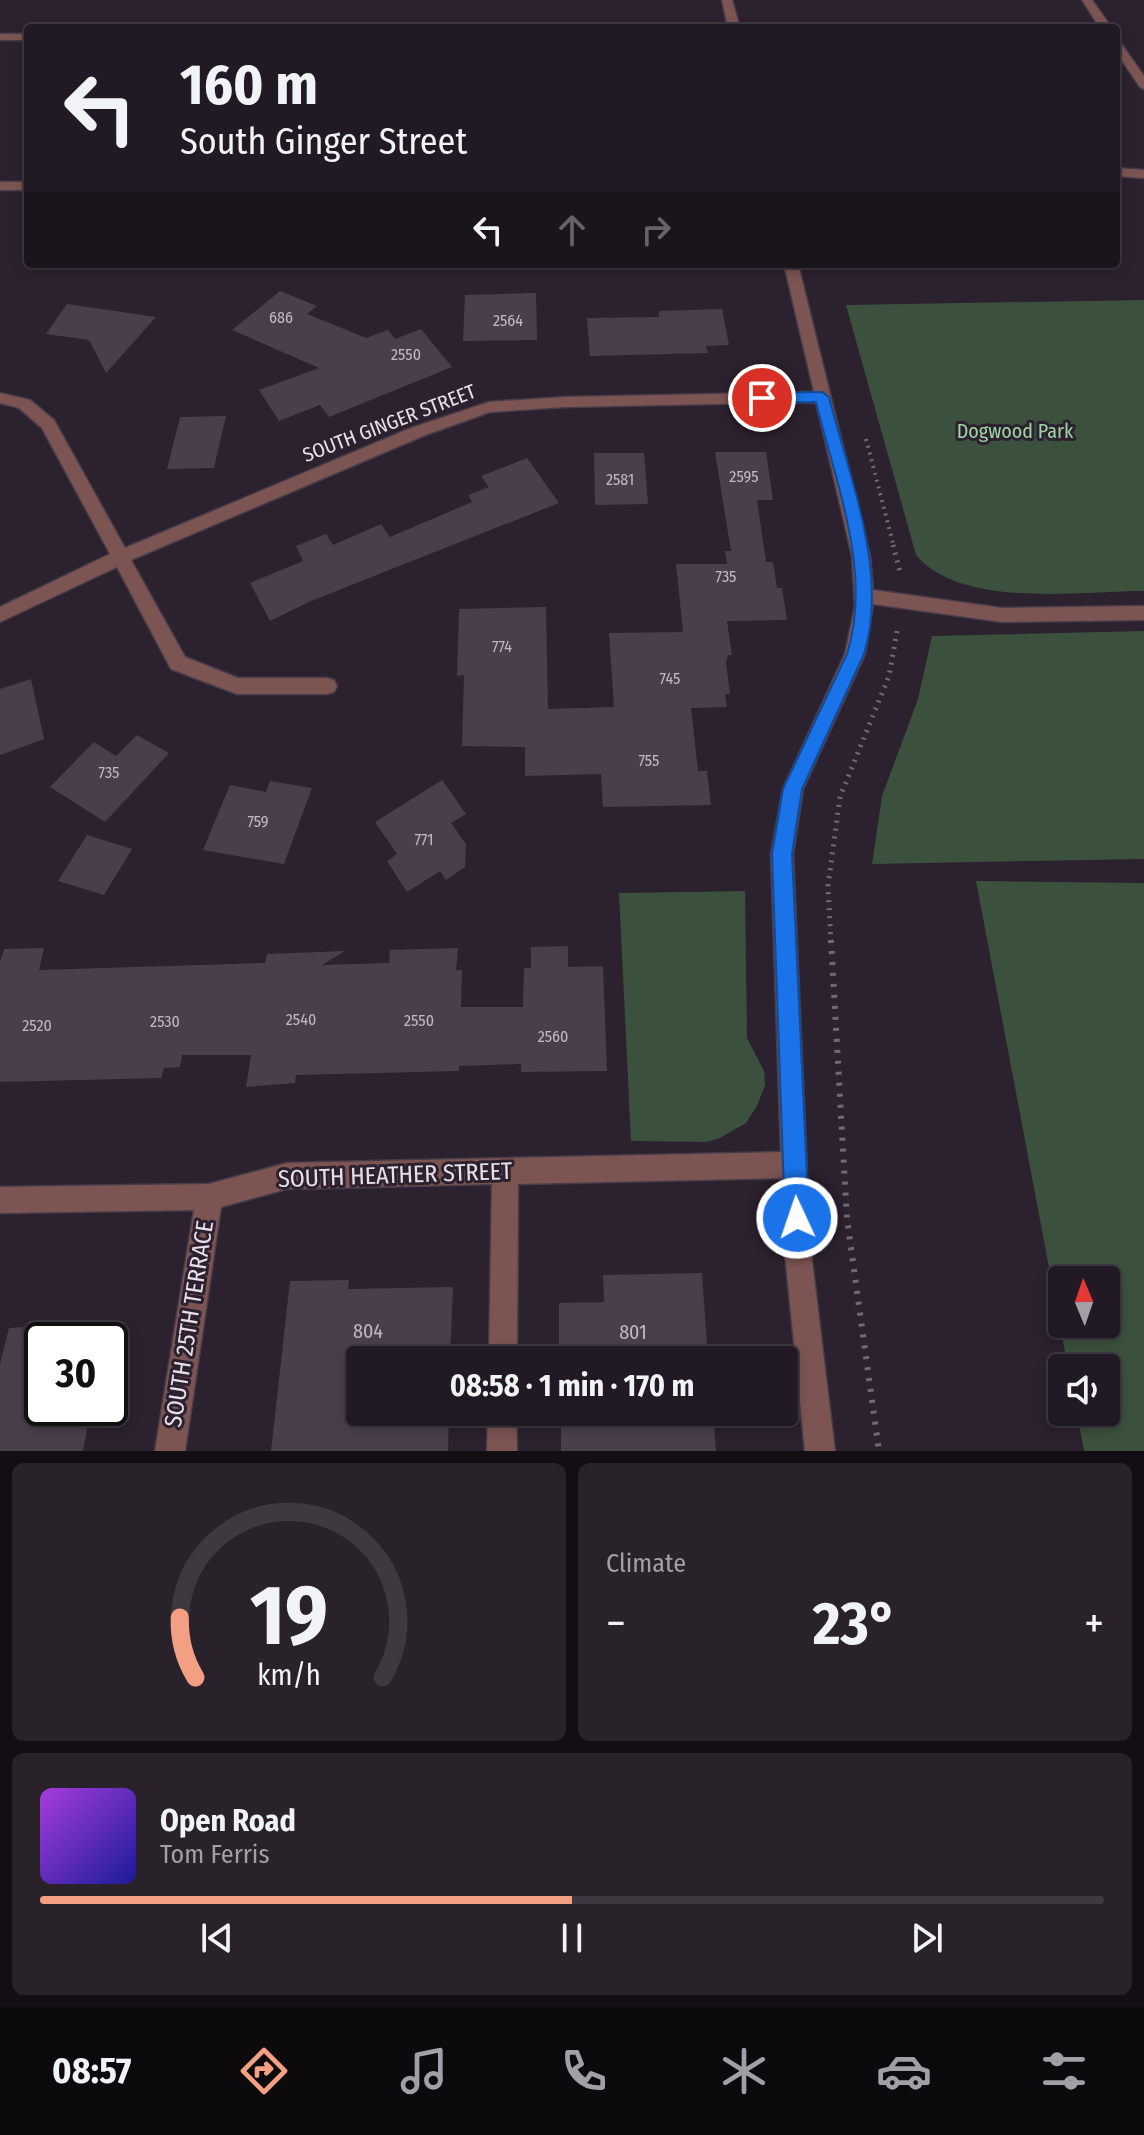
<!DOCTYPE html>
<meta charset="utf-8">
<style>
body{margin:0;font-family:"Fira Sans Condensed",sans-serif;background:#29222b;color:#f1f3f6;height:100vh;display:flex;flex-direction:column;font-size:30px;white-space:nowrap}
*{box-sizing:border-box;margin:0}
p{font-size:26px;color:#a2a0a6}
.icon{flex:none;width:44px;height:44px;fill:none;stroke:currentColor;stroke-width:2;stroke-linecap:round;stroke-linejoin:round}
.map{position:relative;height:1451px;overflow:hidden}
.panel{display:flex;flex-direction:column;gap:12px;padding:12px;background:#120e13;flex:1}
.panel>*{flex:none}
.hud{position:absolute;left:24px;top:24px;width:1096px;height:244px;border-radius:8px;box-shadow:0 4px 12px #0003,0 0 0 2px #3e3841;background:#211923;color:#f1f3f6;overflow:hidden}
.needle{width:52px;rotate:358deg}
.buttons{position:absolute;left:1048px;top:1266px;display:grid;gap:16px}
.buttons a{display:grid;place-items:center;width:72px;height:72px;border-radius:8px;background:#211923;box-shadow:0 4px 12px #0003,0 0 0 2px #3e3841;font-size:40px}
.speed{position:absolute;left:24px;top:1322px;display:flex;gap:16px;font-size:40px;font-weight:700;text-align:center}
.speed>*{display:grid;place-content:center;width:104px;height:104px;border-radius:50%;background:#211923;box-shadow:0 4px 12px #0003,0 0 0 2px #3e3841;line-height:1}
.speed .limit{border:4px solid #111;border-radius:12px;background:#fff;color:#111}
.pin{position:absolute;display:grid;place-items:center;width:68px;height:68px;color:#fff;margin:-34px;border:4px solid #fff;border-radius:50%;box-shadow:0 2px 8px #0007}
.me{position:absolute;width:88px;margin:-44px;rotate:357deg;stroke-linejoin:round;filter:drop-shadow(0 0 6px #0008)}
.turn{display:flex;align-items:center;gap:28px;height:168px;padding:0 24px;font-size:36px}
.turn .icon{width:104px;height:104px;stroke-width:2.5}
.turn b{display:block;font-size:56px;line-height:68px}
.lanes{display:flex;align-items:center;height:76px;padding:0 24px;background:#0003;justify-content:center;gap:40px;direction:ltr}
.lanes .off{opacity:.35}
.big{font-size:60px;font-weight:700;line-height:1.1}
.panel .card{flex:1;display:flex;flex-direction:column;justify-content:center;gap:12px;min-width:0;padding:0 28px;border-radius:12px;background:#29222b}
.panel .dial{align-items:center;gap:0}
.dial svg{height:208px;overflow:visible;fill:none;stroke:#3e3841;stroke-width:7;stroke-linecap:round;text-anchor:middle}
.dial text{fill:#f1f3f6;stroke:none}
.song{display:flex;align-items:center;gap:24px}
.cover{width:96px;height:96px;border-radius:12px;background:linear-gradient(135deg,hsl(280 70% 55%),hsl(240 70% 35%))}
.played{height:8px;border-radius:4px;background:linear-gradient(90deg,#f39f83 50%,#3e3841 50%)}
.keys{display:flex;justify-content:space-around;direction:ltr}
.heat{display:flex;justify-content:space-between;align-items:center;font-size:44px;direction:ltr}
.panel .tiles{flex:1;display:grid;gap:12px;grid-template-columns:1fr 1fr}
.card:last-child{grid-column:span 2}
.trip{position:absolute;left:346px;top:1346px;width:452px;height:80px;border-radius:8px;background:#211923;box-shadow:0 4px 12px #0003,0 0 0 2px #3e3841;font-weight:700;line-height:80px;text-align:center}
.tab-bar{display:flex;height:128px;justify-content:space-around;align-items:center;background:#0d0a0e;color:#a2a0a6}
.tab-bar .icon{width:56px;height:56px}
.tab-bar .on{color:#f39f83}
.tab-bar b{font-size:36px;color:#f1f3f6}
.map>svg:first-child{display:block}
</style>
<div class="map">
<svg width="1144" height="1451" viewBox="0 0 1144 1451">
<rect width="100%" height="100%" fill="#2c212f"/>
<path fill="#3b503d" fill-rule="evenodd" d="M1144,300V591C1079,591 961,609 916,555L846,305Z
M1144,631V859L872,864L882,796L918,699L932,636Z
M976,881L1144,883V1451H1084L1077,1412H1106V1368H1068ZM1106,1280V1324H1062V1280Z
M745,891L747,1038L764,1071L765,1085L757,1106L746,1123L720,1138L707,1142L631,1141L619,893Z"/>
<path fill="#4a3e4d" d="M280,291L317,306L307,314L366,338L388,330L395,339L421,329L452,367L329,417L320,405L279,421L259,390L319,368L232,330Z
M536,293L537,340L463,341L465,295Z
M67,304L156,317L106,373L89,340L46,334Z
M722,309L729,345L706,346L708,353L590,356L587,318L659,317V311Z
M226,416L214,468L167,469L180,417Z
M715,452H766L773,500H757L766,562H773L777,588H782L787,620L727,621L732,655H728L726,663L730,694H725L727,707L691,708L698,771H707L711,805L603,807L601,774L525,776V747L462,746L464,675L457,676L459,609L546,607L548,709L614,707L609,633L683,632L676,564H727L725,551H731Z
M594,453H644L648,504L595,505Z
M527,458L559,503L311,601L270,621L250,583L303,561L296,546L326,534L333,545L381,524L390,537L472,502L468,495L489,487L481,476Z
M31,679L44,739L0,755V689Z
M137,735L169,753L105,822L50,787L94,742L116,756Z
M442,780L466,814L451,823L466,844L465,867L446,880L440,871L407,892L387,861L397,854L375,822Z
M270,781L312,788L284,864L203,850L230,785L266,792Z
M87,835L132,849L104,895L58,881Z
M568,946V967L603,966L607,1071L521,1072V1064L459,1066V1071L296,1075L295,1083L246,1087L251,1055H182L180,1067L164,1068L161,1078L0,1082V962L4,949L44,948L39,970L265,963L267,954L345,951L322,965L389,963L390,950L458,948L456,970H462L461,1007H523L524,968H531V947Z
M702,1273L708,1360H559V1303L604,1302L603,1275Z
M349,1280L348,1289L453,1287L450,1360H360V1412H449L448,1451H271L290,1281Z
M42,1326V1408H91L83,1451H0V1364L9,1328Z
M561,1412H713L716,1451H561Z"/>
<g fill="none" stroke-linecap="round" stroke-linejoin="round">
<g stroke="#463c49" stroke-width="3">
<path id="minor" d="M722,0H732L740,28H728Z
M1082,0H1092L1112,28H1100Z
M0,34H28V40H0Z
M1116,41L1120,42L1144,76V89L1140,87L1116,52Z
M1116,168L1144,170V178L1116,176Z
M0,182H28V190H0Z
M784,264H798L870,556L873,590L1002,608L1144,606V620L1002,622L873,604L865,654L803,789L793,854L810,1244L835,1451H805L784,1244L782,1178L518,1184L517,1360H489L492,1184L287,1189L221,1207L185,1451H155L194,1210L0,1213V1187L209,1184L287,1163L781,1152L771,854L783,789L845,654L855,606L852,556L816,402L565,407L490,412L423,436L131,560L185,657L238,678H327L334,680L337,686L334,692L327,694H237L171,669L117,567L0,622V607L110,554L42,428L19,408L0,403V393L30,400L54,420L125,548L411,428L489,402L565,397L814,392Z
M488,1412H516L517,1451H487Z"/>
</g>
<path stroke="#736975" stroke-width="4" stroke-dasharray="2 5" stroke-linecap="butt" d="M866,439L894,547"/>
<path stroke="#736975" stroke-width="5" stroke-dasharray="2 6" stroke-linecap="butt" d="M893,545L900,572
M831,942L828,886L840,797L889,676L898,626"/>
<path stroke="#736975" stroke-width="6" stroke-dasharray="3 8" stroke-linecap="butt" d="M831,940L847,1219L879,1451"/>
<use href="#minor" fill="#7c5452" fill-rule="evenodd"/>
</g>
<path fill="#1a73e8" stroke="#114b97" stroke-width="2" d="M822,392L829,397C849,476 889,574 864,654L802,789L792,854L809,1218L805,1227L797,1230L788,1227L785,1218L772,854L783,789L847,654C873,573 835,481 816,402L762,403L755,398L762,393Z"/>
<g text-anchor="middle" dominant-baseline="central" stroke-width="6" stroke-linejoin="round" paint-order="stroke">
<g font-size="16" fill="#c0b8c2">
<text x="281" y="317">686</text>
<text x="508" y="320">2564</text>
<text x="406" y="354">2550</text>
<text x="744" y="476">2595</text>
<text x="620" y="479">2581</text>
<text x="726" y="576">735</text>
<text x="502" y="646">774</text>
<text x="670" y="678">745</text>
<text x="649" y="760">755</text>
<text x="109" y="772">735</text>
<text x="258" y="821">759</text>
<text x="424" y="839">771</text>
<text x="301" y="1019">2540</text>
<text x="419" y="1020">2550</text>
<text x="165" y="1021">2530</text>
<text x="37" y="1025">2520</text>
<text x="553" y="1036">2560</text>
</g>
<g font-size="20" fill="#e7e0e9" stroke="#2c212f">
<text transform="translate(389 423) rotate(-21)">SOUTH GINGER STREET</text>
</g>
<g font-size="20" fill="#9ed6a3" stroke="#2c212f">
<text x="1015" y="431">Dogwood Park</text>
</g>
<g font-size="20" fill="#c0b8c2">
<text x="368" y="1331">804</text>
<text x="633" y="1332">801</text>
</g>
<g font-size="24" fill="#e7e0e9" stroke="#2c212f">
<text transform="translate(395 1175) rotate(-2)">SOUTH HEATHER STREET</text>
<text transform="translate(189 1324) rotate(-81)">SOUTH 25TH TERRACE</text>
</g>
</g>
</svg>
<div class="buttons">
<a><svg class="needle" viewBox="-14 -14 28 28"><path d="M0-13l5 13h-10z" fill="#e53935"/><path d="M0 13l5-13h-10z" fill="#a2a0a6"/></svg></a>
<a><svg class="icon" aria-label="sound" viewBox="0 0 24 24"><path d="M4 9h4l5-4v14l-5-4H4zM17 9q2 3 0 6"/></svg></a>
</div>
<div class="speed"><div class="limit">30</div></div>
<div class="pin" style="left:762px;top:398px;background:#d93025"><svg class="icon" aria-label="arrive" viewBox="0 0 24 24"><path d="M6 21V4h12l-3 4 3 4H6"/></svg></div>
<svg class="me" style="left:797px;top:1218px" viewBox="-20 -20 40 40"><circle r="17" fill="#1a73e8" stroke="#fff" stroke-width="3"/><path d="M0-11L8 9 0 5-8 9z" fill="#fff"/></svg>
<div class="trip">08:58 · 1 min · 170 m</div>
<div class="hud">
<div class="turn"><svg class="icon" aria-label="left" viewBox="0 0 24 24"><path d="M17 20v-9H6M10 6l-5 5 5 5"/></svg><div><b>160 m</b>South Ginger Street</div></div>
<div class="lanes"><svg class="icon" aria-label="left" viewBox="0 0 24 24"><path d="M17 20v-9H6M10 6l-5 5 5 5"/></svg><svg class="icon off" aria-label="ahead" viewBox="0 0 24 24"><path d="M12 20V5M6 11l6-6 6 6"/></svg><svg class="icon off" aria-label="right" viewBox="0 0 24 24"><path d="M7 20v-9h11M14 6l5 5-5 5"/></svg></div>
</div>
</div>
<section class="panel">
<div class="tiles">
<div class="card dial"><svg viewBox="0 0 100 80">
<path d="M14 69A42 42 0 1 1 86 69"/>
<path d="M14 69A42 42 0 0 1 8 46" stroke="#f39f83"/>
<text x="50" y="56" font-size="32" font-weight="700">19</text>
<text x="50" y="72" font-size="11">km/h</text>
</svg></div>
<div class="card"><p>Climate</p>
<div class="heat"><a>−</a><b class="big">23°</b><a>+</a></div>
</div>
<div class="card">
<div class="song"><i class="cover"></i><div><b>Open Road</b><p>Tom Ferris</p></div></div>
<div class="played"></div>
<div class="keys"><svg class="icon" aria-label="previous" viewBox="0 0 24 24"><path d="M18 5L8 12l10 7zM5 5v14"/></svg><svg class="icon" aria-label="pause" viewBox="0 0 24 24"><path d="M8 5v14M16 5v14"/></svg><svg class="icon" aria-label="next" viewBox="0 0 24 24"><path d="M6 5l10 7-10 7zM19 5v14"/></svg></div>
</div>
</div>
</section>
<nav class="tab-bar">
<b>08:57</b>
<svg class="icon on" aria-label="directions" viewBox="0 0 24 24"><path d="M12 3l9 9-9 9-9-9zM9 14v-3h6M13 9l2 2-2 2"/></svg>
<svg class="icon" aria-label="music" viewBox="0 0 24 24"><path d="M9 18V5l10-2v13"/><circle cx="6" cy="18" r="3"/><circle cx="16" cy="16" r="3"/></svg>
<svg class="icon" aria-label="phone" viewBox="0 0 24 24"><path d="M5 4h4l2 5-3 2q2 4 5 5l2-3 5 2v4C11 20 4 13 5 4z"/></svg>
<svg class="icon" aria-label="climate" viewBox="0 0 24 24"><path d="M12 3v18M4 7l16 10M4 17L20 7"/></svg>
<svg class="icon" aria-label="car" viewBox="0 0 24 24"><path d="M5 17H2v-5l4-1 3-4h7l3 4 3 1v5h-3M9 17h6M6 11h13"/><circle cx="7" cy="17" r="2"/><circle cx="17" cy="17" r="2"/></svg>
<svg class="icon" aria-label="filters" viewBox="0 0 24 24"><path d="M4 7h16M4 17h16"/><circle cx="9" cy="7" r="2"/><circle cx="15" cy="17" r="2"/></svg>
</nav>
